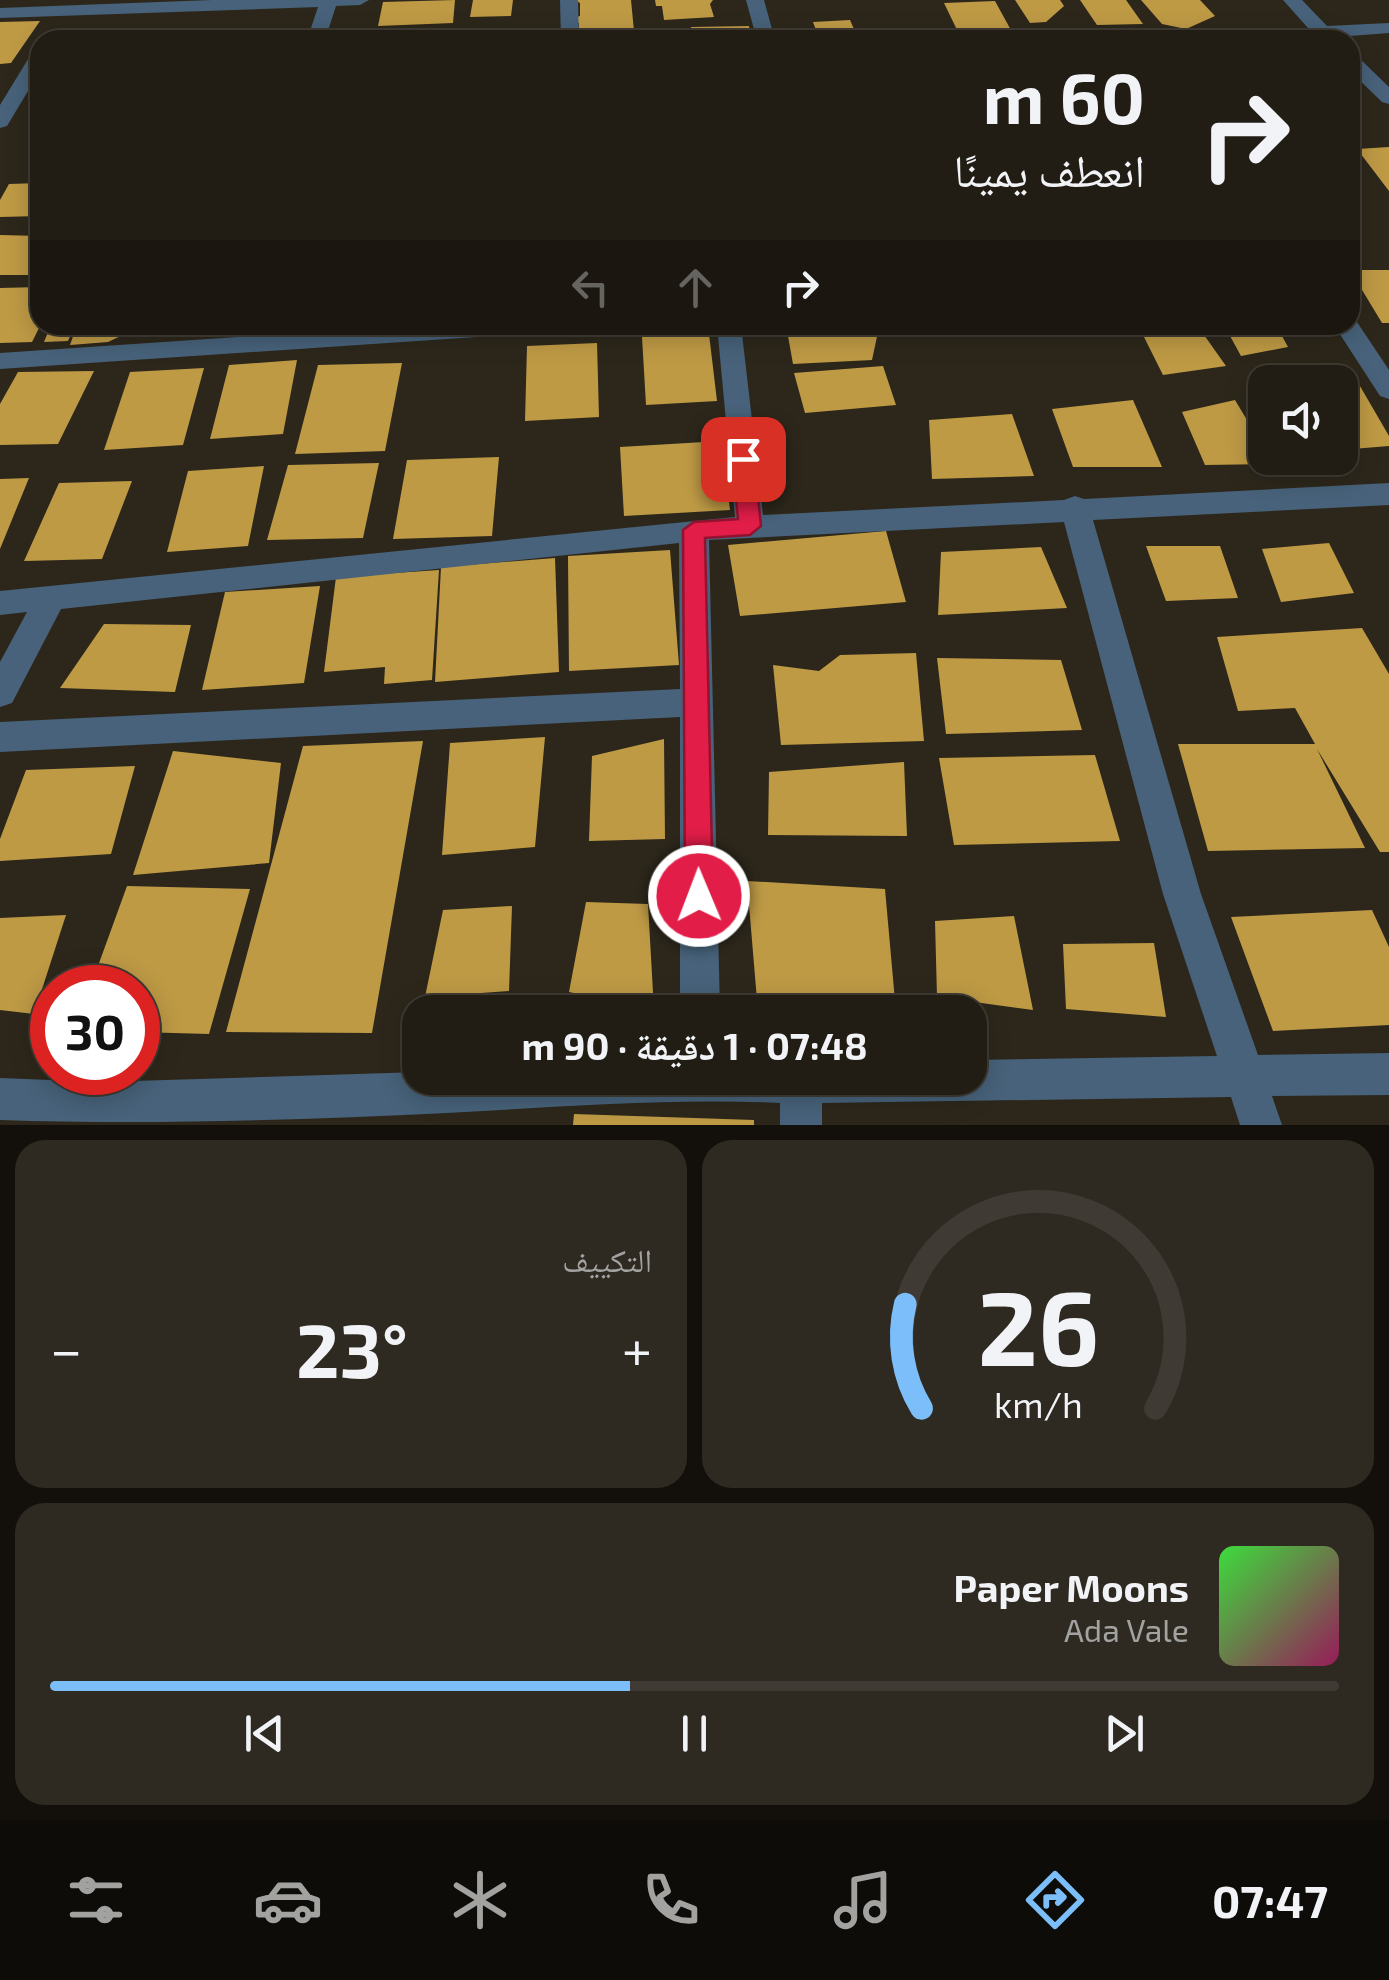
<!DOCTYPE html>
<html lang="ar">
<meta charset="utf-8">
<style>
body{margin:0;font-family:"Exo 2","Noto Naskh Arabic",sans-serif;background:#2e2a22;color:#f1f3f6;direction:rtl;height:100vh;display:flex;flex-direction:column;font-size:38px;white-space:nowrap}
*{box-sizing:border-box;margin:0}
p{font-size:32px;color:#a2a2a0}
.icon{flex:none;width:55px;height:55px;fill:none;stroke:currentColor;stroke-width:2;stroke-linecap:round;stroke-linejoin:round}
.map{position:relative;height:1125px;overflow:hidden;direction:ltr}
.details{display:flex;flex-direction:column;gap:15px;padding:15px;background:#13100b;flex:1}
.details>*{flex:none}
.hud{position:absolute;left:30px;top:30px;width:1330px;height:305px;border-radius:30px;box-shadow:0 5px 25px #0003,0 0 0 2px #3f3b34;direction:rtl;background:#221d14;color:#f1f3f6;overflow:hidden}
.tools{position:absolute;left:1248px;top:365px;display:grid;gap:20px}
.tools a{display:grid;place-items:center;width:110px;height:110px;border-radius:20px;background:#221d14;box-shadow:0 5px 25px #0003,0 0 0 2px #3f3b34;font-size:50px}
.speed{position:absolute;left:30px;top:965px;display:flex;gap:20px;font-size:50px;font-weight:700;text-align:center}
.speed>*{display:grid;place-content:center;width:130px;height:130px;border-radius:50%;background:#221d14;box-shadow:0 5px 25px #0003,0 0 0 2px #3f3b34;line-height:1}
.speed .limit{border:15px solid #d22;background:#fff;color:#111}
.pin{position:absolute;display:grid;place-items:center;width:85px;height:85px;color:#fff;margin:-42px;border-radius:20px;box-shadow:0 5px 15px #0006}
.me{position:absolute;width:110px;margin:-55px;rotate:359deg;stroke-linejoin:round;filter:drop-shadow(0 0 8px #0008)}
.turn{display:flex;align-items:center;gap:35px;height:210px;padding:0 50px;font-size:45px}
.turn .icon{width:130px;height:130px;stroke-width:2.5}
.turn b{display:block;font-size:70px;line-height:85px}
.lanes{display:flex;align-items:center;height:95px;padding:0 50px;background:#0003;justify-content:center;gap:50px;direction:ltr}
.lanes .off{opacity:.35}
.big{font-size:75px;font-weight:700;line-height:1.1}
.details .widget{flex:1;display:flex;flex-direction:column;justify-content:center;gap:15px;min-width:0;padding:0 35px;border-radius:30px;background:#2e2a22}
.details .dial{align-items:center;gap:0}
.dial svg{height:260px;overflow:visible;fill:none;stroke:#3f3b34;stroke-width:7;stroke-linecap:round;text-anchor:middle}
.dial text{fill:#f1f3f6;stroke:none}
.song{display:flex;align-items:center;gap:30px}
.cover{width:120px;height:120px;border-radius:15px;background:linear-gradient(135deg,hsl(120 70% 55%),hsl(330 70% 35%))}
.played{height:10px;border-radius:5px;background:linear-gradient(90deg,#7cbef9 45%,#3f3b34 45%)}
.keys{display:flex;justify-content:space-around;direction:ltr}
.heat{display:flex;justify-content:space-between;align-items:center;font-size:55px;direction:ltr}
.details .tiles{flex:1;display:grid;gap:15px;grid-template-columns:1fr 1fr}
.widget:last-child{grid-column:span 2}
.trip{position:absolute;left:402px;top:995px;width:585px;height:100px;border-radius:30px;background:#221d14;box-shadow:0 5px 25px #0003,0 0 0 2px #3f3b34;font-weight:700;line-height:100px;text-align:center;direction:rtl}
.menu{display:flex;height:160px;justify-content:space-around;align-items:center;background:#0e0c08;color:#a2a2a0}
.menu .icon{width:70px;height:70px}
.menu .current{color:#7cbef9}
.menu b{font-size:45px;color:#f1f3f6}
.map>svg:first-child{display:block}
</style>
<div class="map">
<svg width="1389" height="1125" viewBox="0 0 1389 1125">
<rect width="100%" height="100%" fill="#2d271b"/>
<path fill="#be9a45" d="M455,0L453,23L378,26L383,2Z
M473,0H513L511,16L470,17Z
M575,0H631L634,31L579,33V23H576V17L580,16V3Z
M655,0H713L710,4L714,17L664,20L662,6H656Z
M1015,0H1060L1064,6L1046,22L1030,23Z
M1080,0H1126L1143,24L1097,25Z
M1141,0H1200L1215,16L1186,29L1162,24Z
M995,1L1012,32L959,34L944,3Z
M850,20L857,36L819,38L813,22Z
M40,21L11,63L0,64V22Z
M749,26L751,40H692L691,27Z
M454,31L453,40H374L375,34Z
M560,31L559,40H472L474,32Z
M673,32L675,40H612V35Z
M1389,147V191L1357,149Z
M40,183V216L0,217V200L9,184Z
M0,235L40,236V275H0Z
M1350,270H1389V323H1382Z
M40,287V326L32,342L0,343V288Z
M51,325H75L68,341L44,342Z
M77,325H144L108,342L70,345Z
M1138,325H1197L1226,366L1163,375Z
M1224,325H1276L1288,347L1241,356Z
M878,332L872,360L793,364L788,336Z
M709,334L717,401L646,405L642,337Z
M597,343L599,417L525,421L527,346Z
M297,360L283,434L210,439L229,365Z
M402,363L385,451L295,454L318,365Z
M883,366L896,405L805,413L794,373Z
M204,368L183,445L104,450L130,372Z
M94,371L58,444L0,445V404L18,372Z
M1353,374L1389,436V446L1340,450V382H1291Z
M1133,400L1162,467H1073L1052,409Z
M1235,400L1265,450V458L1274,464L1205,465L1182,412Z
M1012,414L1034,476L932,479L929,420Z
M721,441L730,510L624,516L620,447Z
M499,457L492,536L393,539L407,460Z
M379,463L363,538L267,540L288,465Z
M264,466L248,546L167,552L188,471Z
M29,478L0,549V479Z
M132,481L102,559L24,561L59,483Z
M886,531L906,602L740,616L728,545Z
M1329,543L1354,593L1281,602L1262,549Z
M1146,546H1220L1238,598L1166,601Z
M1041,547L1067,608L938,615L941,552Z
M670,550L679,665L569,671L568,556Z
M555,558L559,672L435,682L441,567Z
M439,570L432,680L384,684L385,667L324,672L336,577Z
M320,586L304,683L202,690L225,592Z
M104,624L191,625L175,692L60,688Z
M1362,628L1389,674V852H1380L1317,749L1365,848L1208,851L1178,744H1315L1295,708L1238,711L1217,637Z
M916,653L924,741L781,745L773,665L819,671L840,655Z
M937,658L1061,660L1082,730L946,734Z
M545,737L535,847L442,855L450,743Z
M664,739L665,839L589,841L592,756Z
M423,741L372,1033L226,1032L303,746Z
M173,751L281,763L269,863L133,875Z
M1095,755L1120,841L954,845L939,758Z
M904,762L907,836L768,835L769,772Z
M135,766L111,854L0,861V839L26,770Z
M747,881L885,889L896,1012H758Z
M127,886L250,889L209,1034L138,1032V988H90Z
M586,902L648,904L654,1010L569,992Z
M512,906L509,991L425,997L443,910Z
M1372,910L1389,947V1025L1273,1031L1231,917Z
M66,915L34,1014L0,1010V918Z
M1014,916L1033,1010L937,997L935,921Z
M1154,943L1166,1017L1066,1009L1063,944Z
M574,1114L754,1120V1125H573Z"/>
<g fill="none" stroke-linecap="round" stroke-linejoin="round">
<path fill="#47627a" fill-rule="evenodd" d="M212,0H369L360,5L336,6L325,40H307L318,7L0,18V8Z
M560,0H578L579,40H561Z
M746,0H764L775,40H757Z
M1283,0H1302L1327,26L1389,23V33L1336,37L1338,40H1193L1202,34L1308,28Z
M40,49V71L7,126L0,128V105L33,51Z
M1350,54L1357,56L1389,87V104L1382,102L1350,71Z
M1350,318L1355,319L1389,370V399L1380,396L1334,325H1350Z
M415,325H547L535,333L0,369V353Z
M717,325H741L763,515L1064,500L1075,496L1084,499L1389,483V505L1093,520L1201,894L1258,1055L1389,1053V1095L1272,1096L1282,1125H1240L1231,1097L822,1103V1125H780V1103C669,1098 558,1107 447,1113C298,1120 149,1125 0,1120V1078L100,1082L420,1072V1078H970V1060L1217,1056L1163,894L1064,522L709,540L720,1012H680V717L0,752V722L680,689L679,543L61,609L12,703L0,707V662L27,612L0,615V591L735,517Z"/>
</g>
<path fill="#e11d48" stroke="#92132f" stroke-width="2.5" d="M743,452L754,459L761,526L750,535L705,538L713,896L709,906L699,910L689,906L685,896L683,530L694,522L738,519L732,459Z"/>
</svg>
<div class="tools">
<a><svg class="icon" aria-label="sound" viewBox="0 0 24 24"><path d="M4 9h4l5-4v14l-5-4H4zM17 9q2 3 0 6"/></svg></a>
</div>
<div class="speed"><div class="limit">30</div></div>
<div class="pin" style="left:743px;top:459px;background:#d93025"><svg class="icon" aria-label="arrive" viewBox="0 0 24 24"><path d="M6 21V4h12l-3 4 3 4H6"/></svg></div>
<svg class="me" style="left:699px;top:896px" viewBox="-20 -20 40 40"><circle r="17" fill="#e11d48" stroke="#fff" stroke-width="3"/><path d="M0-11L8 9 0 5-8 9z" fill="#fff"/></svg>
<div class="trip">07:48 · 1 دقيقة · 90 m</div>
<div class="hud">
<div class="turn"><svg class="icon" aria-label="right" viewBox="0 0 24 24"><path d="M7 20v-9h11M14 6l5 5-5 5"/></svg><div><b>60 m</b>انعطف يمينًا</div></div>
<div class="lanes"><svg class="icon off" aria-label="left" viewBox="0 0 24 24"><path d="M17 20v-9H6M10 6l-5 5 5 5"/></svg><svg class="icon off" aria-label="ahead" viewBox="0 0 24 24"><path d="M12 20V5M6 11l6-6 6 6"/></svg><svg class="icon" aria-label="right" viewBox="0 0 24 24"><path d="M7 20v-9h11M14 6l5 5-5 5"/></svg></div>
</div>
</div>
<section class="details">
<div class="tiles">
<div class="widget dial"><svg viewBox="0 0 100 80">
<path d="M14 69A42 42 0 1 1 86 69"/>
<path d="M14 69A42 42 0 0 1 9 37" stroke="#7cbef9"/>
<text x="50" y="56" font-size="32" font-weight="700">26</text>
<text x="50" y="72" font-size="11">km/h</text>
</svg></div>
<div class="widget"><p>التكييف</p>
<div class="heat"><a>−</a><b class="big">23°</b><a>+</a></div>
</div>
<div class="widget">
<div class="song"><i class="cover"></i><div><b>Paper Moons</b><p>Ada Vale</p></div></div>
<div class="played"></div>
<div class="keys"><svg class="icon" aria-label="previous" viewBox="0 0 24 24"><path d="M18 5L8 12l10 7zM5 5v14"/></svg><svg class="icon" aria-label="pause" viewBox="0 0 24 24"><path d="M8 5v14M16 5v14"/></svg><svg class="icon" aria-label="next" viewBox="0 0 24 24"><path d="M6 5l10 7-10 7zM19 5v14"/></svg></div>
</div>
</div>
</section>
<nav class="menu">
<b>07:47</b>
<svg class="icon current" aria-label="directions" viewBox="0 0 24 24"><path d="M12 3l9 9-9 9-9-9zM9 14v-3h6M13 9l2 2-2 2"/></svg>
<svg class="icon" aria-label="music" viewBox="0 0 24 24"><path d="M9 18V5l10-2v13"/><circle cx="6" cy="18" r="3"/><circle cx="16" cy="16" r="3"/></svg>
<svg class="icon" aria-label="phone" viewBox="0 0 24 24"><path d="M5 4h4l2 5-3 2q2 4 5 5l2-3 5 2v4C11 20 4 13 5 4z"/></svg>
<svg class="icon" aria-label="climate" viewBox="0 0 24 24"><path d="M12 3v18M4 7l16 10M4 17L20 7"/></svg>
<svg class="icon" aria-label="car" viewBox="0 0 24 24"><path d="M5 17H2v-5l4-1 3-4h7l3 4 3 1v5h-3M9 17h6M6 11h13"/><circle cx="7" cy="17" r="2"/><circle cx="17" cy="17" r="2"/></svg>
<svg class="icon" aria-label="filters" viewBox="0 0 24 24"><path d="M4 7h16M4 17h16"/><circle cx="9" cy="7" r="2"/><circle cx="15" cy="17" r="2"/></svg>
</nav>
